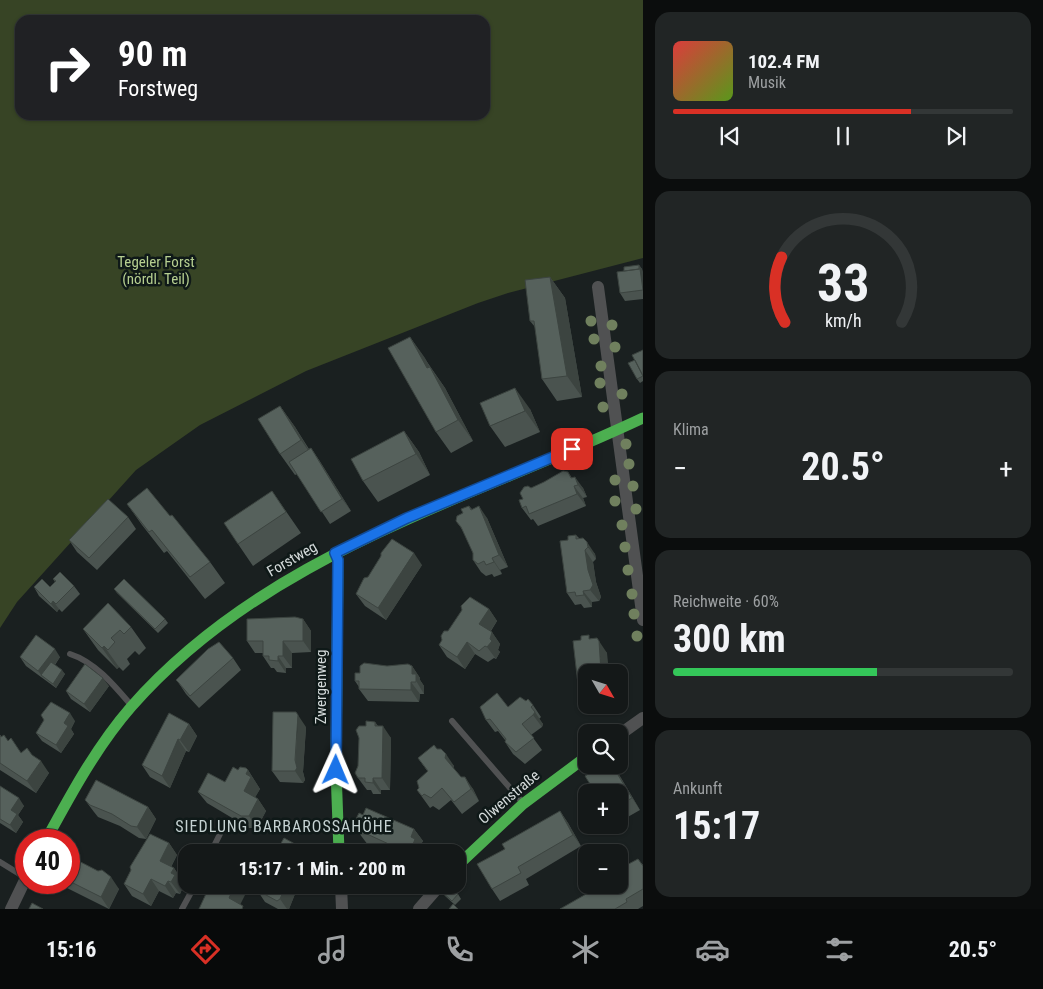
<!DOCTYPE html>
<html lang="de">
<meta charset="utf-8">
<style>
body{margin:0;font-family:"Roboto Condensed",sans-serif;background:#212525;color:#f1f3f6;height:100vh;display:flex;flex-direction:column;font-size:19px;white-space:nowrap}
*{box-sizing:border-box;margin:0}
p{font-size:16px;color:#9da0a2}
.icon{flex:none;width:28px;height:28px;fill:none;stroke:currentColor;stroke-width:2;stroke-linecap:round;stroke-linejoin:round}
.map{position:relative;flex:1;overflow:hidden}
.drawer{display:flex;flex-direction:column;gap:12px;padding:12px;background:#0b0d0d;width:400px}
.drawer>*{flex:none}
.hud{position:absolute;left:15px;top:15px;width:475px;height:105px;border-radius:15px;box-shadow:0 1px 4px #0004,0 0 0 1px #333737;background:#202124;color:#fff;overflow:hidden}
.needle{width:32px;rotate:129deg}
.tools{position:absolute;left:578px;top:664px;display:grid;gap:10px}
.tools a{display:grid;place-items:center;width:50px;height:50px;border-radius:10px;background:#141818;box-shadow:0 1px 4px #0004,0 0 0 1px #333737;font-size:25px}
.speed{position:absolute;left:15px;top:829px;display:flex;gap:10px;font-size:25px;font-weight:700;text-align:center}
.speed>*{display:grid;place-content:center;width:65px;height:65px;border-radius:50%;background:#141818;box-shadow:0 1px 4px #0004,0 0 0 1px #333737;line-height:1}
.speed .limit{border:8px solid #d22;background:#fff;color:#111}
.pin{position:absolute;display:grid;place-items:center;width:42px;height:42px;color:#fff;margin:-21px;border-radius:10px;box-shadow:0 2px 8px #0006}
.me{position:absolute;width:55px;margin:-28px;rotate:1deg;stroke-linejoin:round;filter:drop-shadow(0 0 4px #0008)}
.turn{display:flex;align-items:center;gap:18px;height:105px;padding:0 20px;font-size:22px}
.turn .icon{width:65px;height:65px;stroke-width:2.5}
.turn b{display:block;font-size:35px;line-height:42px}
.big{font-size:38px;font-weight:700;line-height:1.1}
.drawer .tile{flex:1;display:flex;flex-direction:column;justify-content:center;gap:8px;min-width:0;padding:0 18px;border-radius:15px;background:#212525}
.drawer .dial{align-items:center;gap:0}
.dial svg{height:130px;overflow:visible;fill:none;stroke:#333737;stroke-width:7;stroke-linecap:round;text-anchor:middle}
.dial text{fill:#f1f3f6;stroke:none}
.song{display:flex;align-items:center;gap:15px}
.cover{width:60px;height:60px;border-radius:8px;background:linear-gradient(135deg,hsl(0 70% 55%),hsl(90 70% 35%))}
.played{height:5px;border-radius:2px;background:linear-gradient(90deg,#d93025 70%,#333737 70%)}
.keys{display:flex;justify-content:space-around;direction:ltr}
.heat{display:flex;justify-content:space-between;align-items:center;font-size:28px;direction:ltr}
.charge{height:8px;border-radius:4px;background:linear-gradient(90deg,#34c759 60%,#333737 0)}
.trip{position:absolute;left:178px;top:844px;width:288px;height:50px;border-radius:15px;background:#141818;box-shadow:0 1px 4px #0004,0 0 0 1px #333737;font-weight:700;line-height:50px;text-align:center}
.menu{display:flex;height:80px;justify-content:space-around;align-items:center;background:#080a0a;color:#9da0a2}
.menu .icon{width:35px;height:35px}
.menu .active{color:#d93025}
.menu b{font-size:22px;color:#f1f3f6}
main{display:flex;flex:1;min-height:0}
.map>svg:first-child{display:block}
</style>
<main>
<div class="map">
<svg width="643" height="909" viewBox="0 0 643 909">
<rect width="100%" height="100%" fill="#1a2020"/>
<path fill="#374425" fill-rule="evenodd" d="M0,0H643V258L508,293L478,303L306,371L200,425L136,470L17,602L0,628ZM20,20H485V115H20Z"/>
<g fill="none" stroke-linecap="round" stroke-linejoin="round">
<path stroke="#505152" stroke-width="6" d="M70,654C95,662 114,685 131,705
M452,721L523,803
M211,852L220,834
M0,862L26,878
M182,909L195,885"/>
<path stroke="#505152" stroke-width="12" d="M598,287L643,620
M619,735L643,718
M341,885L342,909
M11,909L26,878
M419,909L440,885"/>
<path stroke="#4caf50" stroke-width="11" d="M335,553L338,560L336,770L339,852
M46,840C71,794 97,746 131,707C266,553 465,502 643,418
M456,867L523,804L586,757"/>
</g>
<g fill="#70805e">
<circle cx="591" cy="321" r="5.5"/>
<circle cx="612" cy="325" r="5.5"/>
<circle cx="594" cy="339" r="5.5"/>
<circle cx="615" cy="347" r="5.5"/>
<circle cx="601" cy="366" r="5.5"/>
<circle cx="600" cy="383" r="5.5"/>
<circle cx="622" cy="394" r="5.5"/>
<circle cx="603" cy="407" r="5.5"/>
<circle cx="626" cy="444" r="5.5"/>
<circle cx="629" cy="464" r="5.5"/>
<circle cx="615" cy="480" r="5.5"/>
<circle cx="633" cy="486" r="5.5"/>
<circle cx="615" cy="501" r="5.5"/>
<circle cx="636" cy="509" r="5.5"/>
<circle cx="622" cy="525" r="5.5"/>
<circle cx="625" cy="547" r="5.5"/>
<circle cx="628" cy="570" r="5.5"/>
<circle cx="632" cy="594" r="5.5"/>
<circle cx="634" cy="614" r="5.5"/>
<circle cx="637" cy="636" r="5.5"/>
</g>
<path fill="#4a534f" d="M639,265L642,269L643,273V299L625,301L620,293L624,271Z
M550,277L565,298L582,397L557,401L542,379L535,327L530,321Z
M410,337L445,388L473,441L451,453L436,432Z
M643,350V381L640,383L637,379L635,360Z
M280,406L295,427L309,449L311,448L319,460L351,511L330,524L297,474L295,475L280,454Z
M530,409L540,432L505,447L490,426Z
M404,431L419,452L430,475L378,502L363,481Z
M568,472L572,478L583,488L587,497L583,498L586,506L538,526L533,519L531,520L522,508L531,488Z
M272,491L301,533L253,566L238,544Z
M127,504L170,516L210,562L225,583L205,599L167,551L164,553L142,525Z
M469,506L472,509L487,518L508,567L500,570L502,574L494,577L492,574L486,576L481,572L473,560V553L464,532L456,521Z
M128,517L136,529L97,570L77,552L69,540Z
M576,535L595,554L596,559L593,562L596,582L601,597L599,601L592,602V607L584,608L581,604L575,605L567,593L568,540Z
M422,565L386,620L365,606L356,594L368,577Z
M53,579L74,586L80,594L62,612L59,609L57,612L39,596L34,587H50L55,582Z
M114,589L165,619L168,623L158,633L117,593Z
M489,609L497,621L491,631L500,644L498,650L500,652L496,659L494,658L488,662L475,654L465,669L447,657L439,645L448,631Z
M303,619L311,631V652L292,653V668H286V673L277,672L274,668H271L263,656V653H255L247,641Z
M131,627L146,648L139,655L135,651L127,659L130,664L123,671L119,667L117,669L98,650L83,629Z
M591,638L607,653L586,672V703L579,693Z
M20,657H60L55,665L65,674L56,688L26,666Z
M233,658L241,670L199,708L186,694L178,682Z
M387,666H412L420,678V680L424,686V694H420L419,702L368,701L359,689V687L355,681L360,673Z
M109,686L90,712L71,699L66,691Z
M533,705L541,717L539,719L543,724L542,727L531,735L542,750L525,764L513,754L505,742V740L498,731L495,732L486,720L508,707Z
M594,705H604V707L596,708Z
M75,721L71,729L74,734L61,753L42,741L36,733Z
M375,722L378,726L391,738L390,790H381V794H373L371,790H367L358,778V766L366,726Z
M189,724L197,736L189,752L186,751L170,788L150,777L142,765Z
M306,727L303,772L305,780L303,783L280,782L272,771Z
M0,735L1,737L8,741L21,753L32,755L49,773L36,793L0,770Z
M437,749L454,766L453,768L461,777L473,789L479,801L462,814L451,800L439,810L433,806L430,808L417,790L419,788L428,772L418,758Z
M238,770H248L260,789L255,797L258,799L266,811L257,828H249L207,803L198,792L225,782Z
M618,773L640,810L619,822V792Z
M0,786L24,806L18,815L23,822L16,833L0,823Z
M85,800L148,807L156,819L146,839L139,838L120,826L98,817L94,812Z
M560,811L568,823L581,846L526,879L529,885L500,901L492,889L505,849Z
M363,815L414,829L423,841L420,846L423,851L422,852H390L375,846L368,845L356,829L358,826L355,821Z
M169,843L177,855L171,867L174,868L182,880L181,883L183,887L180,894L176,893L173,898L159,891L151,906L132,896L124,884Z
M69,853L71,854L74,858L119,889L109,909L57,883V882H69Z
M638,859L643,865V906L638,909H560L619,885Z
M259,885H300L295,894L289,909H278L265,902L257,890Z
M442,892L458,894L461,899L455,905L445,896Z"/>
<path fill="#3c4440" d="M639,265L642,269L643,273V290Z
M550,277L565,298L582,397L567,376Z
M410,337L425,358L436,379L430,367L445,388L473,441L458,420L427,368Z
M515,388L530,409L540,432L525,411Z
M280,406L295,427L316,462L301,440Z
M404,431L419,452L430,475L416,454Z
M311,448L319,460L351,511L342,499Z
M575,477L583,488L587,497L578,485Z
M574,486L583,498L586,506L577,494Z
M479,506L487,518L508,567L499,555Z
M587,542L595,554L596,559L588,547Z
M585,550L593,562L596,582L601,597L599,601L590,590Z
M414,553L422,565L386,620L378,608Z
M492,558L500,570L502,574L494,562Z
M583,591L592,602V607L584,595Z
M53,601L59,609L57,612L51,604Z
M489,609L497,621L487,636L479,624Z
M303,619L311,631V652L303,641Z
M492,632L500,644L498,650L500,652L496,659L487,647Z
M283,641L292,653V668L283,656Z
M599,641L607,653L609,672H601Z
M467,642L475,654L465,669L457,657Z
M104,646L119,667L117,669L102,648Z
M55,649L60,657L45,678L42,676L38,671Z
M278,656L286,668V673L278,661Z
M412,666L420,678V680L424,686V694L412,674Z
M62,670L65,674L56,688L53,684Z
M103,678L109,686L90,712L84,704Z
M411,682L420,694L419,702L411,690Z
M535,712L543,724L542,727L533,715Z
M70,713L75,721L71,729L74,734L61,753L56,745L64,723Z
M298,715L306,727L303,772L305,780L303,783L295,771Z
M375,722L382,733L383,726L391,738L390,790L382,778Z
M189,724L197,736L189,752L180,740Z
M178,739L186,751L170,788L162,776Z
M446,754L454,766L453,770L445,758Z
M41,761L49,773L36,793L27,781Z
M613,765L618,773L640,810L632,798Z
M248,770L260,789L252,803L244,791L246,774Z
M465,777L473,789L479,801L471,789Z
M373,778L381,790V794L373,783Z
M19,798L24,806L18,815L23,822L16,833L10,825L11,810Z
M258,799L266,811L257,828L249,816Z
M148,807L156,819L146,839L137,827Z
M560,811L568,823L581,846L573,835Z
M414,829L423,841L420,846L423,851L422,852H416L412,847L411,837Z
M169,843L177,855L168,873L160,861Z
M408,845L413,852H406L405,851Z
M174,868L182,880L181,883L183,887L180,894L171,882V873Z
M111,877L119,889L109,909L101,897Z
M151,879L159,891L151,906L143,894Z
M168,881L176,893L173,898L165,886Z
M235,885H241L246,893L238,909L229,898Z
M286,885H300L295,894L289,909H287L280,899Z"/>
<path fill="#56615c" stroke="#3c4440" d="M639,265V269L624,271V267Z
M640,269L643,290L620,293L617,272Z
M550,277L567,376L542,379L534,321H530L525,280Z
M410,337L427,368L430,367L458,420L436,432L388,348Z
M643,350V376L632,355Z
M635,360L643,376L637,379L628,363Z
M515,388L525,411L490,426L480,403Z
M280,406L301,440L280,454L258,419Z
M404,431L416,454L363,481L351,459Z
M311,448L342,499L321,512L289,462Z
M563,471L568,472L571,478L575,477L578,485L574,486L577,494L529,514L526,506L522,508L519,500L523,499L520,493L524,487L528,486L531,488L544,482Z
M147,488L170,516L172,515L210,562L190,577L152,530L149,532L127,504Z
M272,491L286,512L238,544L224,523Z
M108,499L128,517L89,558L69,540Z
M469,506L471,510L479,506L499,555L492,558L494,562L486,565L484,561L478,564L473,560V553L461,527L456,521L457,516L463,513L461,509Z
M576,535V539L583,538L587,542L588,547L585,550L588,570L593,585L590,590L583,591L584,595L576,596L575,592L567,593L560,541L568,540V536Z
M392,539L414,553L378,608L356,594L364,578L368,577L381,556V553Z
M60,572L74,586L56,604L53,601L51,604L34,587L42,579L50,587L56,581L53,579Z
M124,579L165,619L155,629L114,589Z
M470,597L489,609L479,624L492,632L490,639L492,641L487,647L485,646L479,651L467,642L457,657L439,645L442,640L441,636L444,631H448L462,610L461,606Z
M108,603L131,627L124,634L120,630L111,638L115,642L108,650L104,646L102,648L83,629Z
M295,617L303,619V641H283V656H278V661L269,660V656H263V641H247V619Z
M36,635L55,649L38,671L20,657Z
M589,635V639L597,638L599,641L601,672H586V692L579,693L573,641L581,640V636Z
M219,642L233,658L190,696L178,682L176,680L208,649Z
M51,662L62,670L53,684L41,675Z
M364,663L387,666L408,664L412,666V674H416V682H411V690L359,689V681H355V673H360V666Z
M85,664L103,678L84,704L66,691Z
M497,693L508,707L520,697L526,701L528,699L533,705L531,707L535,712L533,715L522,724L534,738L516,752L505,742L506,739L490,719L486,720L480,707Z
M51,702L70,713L64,723L68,726L56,745L36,733L44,720L41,715Z
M273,712H296L298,715L295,760L297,768L295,771H272Z
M169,713L189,724L180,740L178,739L162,776L142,765Z
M366,721L375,722V726H383L382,778H373V783L365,782V778H358L355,773L358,766L359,738L356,730L359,726H366Z
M0,735L1,737L4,735L8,741L11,738L21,753L27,748L32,755L41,761L27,781L0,763Z
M434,745L437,749H441L446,754L445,758L461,777H465L471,789L454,802L442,788L431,798L424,794L422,796L417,790L419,788L417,781L428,771L418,758Z
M604,765H612L632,798L619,805V792H595L585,776Z
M233,767L238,770L240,767L246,768L248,770L246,774L251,777L244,791L258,799L249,816H241L198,792L208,773L225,782Z
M96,780L148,807L137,827L131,826L112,814L90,805L85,800Z
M0,786L19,798L11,810L17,814L10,825L0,819Z
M366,808L414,829L411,837L415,839L412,847L408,845L405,851L400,852L394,849L393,846L367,834H360L356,829L359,823L355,821L359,813L363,815Z
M560,811L573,835L518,867L521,873L492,889L477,864L505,849L502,844Z
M150,834L169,843L160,861L174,868L171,873L175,875L171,882L168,881L165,886L151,879L143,894L124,884L131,870L130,867Z
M284,838L304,849V852H276Z
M69,853L71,854V857L98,871L102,870L111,877L101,897L69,881Z
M638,859L643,866V889L626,899L627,902L615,909H560L602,885H619V869Z
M210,885H235L229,898L243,906L242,909H199Z
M259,885H286L280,899L277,901L257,890Z
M448,886L458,894L452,901L442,892Z
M32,903L43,909H29Z
M453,904L458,909H449Z"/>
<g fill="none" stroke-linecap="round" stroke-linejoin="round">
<g stroke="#114b97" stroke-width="12">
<path id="route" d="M336,770L338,560L335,553L407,518L572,449"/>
</g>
<use href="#route" stroke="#1a73e8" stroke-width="9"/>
</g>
<g text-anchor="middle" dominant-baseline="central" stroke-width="5" stroke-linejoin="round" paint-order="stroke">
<g font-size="15" fill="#b6cf90" stroke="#0f1918">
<text x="156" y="262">Tegeler Forst<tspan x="156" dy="17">(nördl. Teil)</tspan></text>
</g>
<g font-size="15" fill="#d4dada" stroke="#0f1918">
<text transform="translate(292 559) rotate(-30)">Forstweg</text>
<text transform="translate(321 687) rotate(-90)">Zwergenweg</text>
<text transform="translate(509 797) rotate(-40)">Olwenstraße</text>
</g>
<g font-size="16" letter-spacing="1" fill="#c5d2d2" stroke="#0f1918">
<text x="284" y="826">SIEDLUNG BARBAROSSAHÖHE</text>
</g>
</g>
</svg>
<div class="tools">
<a><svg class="needle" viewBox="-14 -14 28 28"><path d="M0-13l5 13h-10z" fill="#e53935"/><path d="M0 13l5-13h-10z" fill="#9da0a2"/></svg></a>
<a><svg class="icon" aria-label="search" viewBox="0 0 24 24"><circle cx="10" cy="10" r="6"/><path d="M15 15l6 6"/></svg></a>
<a>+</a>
<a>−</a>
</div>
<div class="speed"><div class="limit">40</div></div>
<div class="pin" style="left:572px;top:449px;background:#d93025"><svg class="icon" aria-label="arrive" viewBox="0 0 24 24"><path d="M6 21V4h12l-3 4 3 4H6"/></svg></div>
<svg class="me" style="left:336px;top:770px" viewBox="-20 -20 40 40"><path d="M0-17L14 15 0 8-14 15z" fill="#1a73e8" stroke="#fff" stroke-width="4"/></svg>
<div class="trip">15:17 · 1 Min. · 200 m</div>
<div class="hud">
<div class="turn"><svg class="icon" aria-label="right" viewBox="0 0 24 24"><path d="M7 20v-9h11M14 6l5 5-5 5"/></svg><div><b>90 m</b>Forstweg</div></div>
</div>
</div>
<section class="drawer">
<div class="tile">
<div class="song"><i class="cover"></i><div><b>102.4 FM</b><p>Musik</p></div></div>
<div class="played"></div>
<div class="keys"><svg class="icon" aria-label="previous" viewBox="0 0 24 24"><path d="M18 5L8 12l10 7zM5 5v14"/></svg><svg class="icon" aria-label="pause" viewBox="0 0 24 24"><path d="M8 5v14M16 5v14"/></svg><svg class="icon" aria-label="next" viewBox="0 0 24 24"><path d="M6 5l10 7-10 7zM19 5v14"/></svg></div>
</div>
<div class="tile dial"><svg viewBox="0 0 100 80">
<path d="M14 69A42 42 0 1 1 86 69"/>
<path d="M14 69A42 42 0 0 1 12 29" stroke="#d93025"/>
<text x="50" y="56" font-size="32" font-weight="700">33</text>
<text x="50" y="72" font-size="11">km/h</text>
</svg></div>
<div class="tile"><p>Klima</p>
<div class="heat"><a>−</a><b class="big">20.5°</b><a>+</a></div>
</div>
<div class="tile"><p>Reichweite · 60%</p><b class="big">300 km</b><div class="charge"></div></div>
<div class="tile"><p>Ankunft</p><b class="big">15:17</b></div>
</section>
</main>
<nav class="menu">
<b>15:16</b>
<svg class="icon active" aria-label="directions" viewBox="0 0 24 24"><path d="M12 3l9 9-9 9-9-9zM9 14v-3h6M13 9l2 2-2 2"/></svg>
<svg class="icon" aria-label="music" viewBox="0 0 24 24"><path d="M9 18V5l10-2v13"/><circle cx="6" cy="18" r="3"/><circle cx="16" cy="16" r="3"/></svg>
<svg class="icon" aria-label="phone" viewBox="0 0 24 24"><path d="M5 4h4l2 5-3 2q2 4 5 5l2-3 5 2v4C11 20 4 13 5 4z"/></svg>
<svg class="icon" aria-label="climate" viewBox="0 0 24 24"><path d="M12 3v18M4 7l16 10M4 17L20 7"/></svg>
<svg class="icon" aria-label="car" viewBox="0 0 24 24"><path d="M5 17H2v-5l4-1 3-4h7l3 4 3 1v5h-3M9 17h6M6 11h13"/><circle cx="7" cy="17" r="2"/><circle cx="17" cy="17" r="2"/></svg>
<svg class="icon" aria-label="filters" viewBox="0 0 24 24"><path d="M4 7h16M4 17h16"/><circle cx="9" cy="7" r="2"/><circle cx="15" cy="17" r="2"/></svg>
<b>20.5°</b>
</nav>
